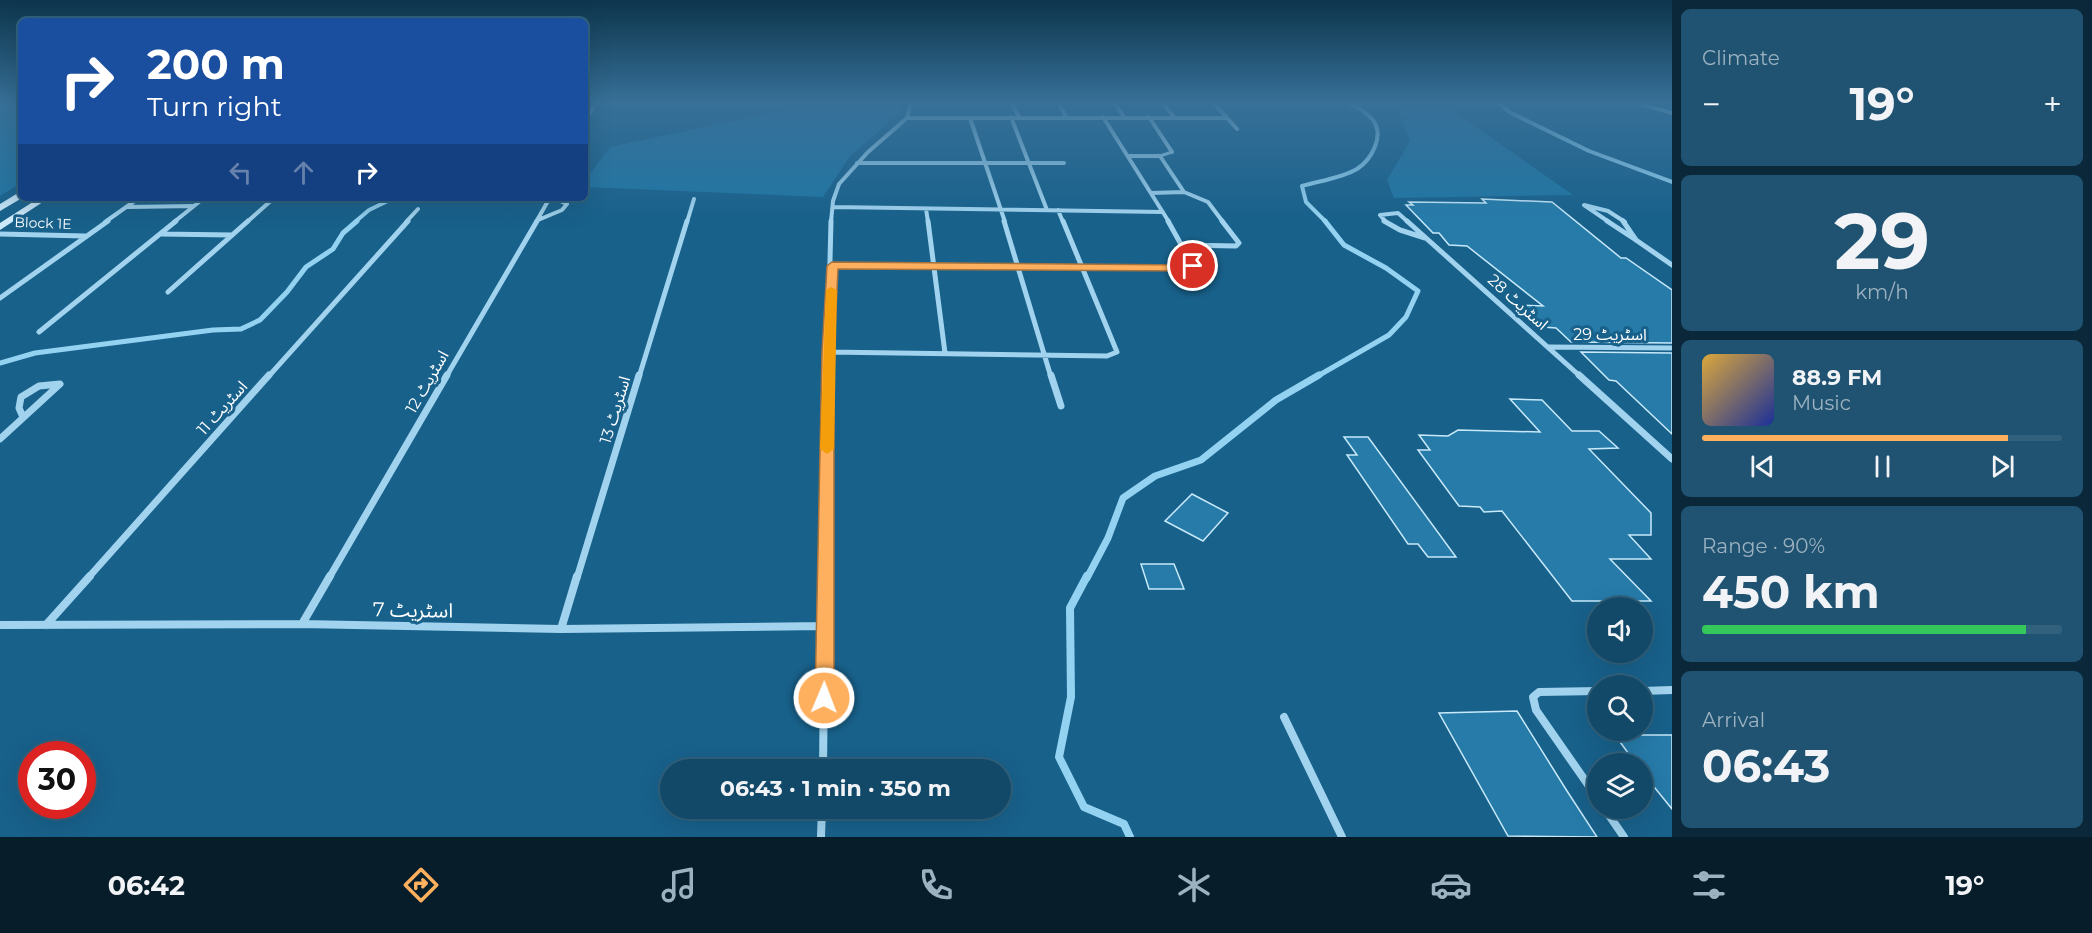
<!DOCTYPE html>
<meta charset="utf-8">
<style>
body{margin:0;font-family:Montserrat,"Noto Sans Arabic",sans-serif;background:#1f5371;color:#f1f3f6;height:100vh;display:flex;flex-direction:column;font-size:22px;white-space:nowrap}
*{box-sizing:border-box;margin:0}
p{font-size:20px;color:#9cb2c0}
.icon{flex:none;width:33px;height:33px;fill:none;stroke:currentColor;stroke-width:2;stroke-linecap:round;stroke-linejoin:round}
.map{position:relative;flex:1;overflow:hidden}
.drawer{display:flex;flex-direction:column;gap:9px;padding:9px;background:#0a2839;width:420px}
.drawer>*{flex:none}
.banner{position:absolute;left:18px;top:18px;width:570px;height:183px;border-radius:9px;box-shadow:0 6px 24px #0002,0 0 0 2px #31617c;background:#1a4fa0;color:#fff;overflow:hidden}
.controls{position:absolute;left:1587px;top:597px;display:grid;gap:12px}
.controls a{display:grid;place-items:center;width:66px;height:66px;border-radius:50%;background:#124968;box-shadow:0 6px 24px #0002,0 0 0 2px #31617c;font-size:30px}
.speed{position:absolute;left:18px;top:741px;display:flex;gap:12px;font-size:30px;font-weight:700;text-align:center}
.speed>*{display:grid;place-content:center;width:78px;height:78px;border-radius:50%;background:#124968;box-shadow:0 6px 24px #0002,0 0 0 2px #31617c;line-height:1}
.speed .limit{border:9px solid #d22;background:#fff;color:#111}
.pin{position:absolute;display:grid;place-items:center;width:51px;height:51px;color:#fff;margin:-26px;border:3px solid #fff;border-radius:50%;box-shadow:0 2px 6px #0007}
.me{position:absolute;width:66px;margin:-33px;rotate:1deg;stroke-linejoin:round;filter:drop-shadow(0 0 4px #0008)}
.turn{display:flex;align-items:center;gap:21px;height:126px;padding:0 30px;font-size:27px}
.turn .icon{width:78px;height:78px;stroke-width:2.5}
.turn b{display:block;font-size:42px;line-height:51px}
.lanes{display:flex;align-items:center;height:57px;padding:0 30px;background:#0003;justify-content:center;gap:30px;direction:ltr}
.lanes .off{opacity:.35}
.big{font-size:45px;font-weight:700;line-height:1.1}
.drawer .widget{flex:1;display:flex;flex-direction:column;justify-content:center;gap:9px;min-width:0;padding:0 21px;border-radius:9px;background:#1f5371}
.drawer .dial{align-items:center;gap:0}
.dial b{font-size:78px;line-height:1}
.song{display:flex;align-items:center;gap:18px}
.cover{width:72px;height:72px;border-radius:9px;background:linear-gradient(135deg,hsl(40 70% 55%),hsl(230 70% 35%))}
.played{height:6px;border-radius:3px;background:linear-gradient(90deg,#ffb05e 85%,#31617c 85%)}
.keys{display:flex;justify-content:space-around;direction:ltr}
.heat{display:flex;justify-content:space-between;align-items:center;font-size:33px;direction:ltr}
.charge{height:9px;border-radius:4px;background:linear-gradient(90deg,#34c759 90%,#31617c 0)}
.trip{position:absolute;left:660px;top:759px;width:351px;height:60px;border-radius:30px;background:#124968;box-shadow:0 6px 24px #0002,0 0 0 2px #31617c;font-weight:700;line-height:60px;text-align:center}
.dock{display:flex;height:96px;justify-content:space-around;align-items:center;background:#071d2a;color:#9cb2c0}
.dock .icon{width:42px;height:42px}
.dock .on{color:#ffb05e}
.dock b{font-size:27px;color:#f1f3f6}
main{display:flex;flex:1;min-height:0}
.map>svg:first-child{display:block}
</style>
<main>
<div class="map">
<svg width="1672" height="837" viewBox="0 0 1672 837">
<rect width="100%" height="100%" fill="#18618b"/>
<path fill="#2076a4" d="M0,102H21V183L0,196Z
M823,102H901L900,113L850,156L823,197L585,187V181L610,147Z
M1411,102L1443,104L1573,195L1394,198L1387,180L1410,141L1398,109Z"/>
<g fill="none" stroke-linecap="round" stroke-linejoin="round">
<path stroke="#94d2f1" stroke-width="4" d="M1498,102L1509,112L1589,151L1672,182
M585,120L597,102
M355,222L369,210L394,198
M1326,222L1306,202L1302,186C1319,181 1342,178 1357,169C1371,160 1385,136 1373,120C1366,111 1355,106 1345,102"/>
<path stroke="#94d2f1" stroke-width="5" d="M0,363L35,353L213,330L241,329L260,320L287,292L306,267L333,249L343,233L357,221
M1316,377L1389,335L1406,317L1418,291L1386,268L1344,245L1325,221"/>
<path stroke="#94d2f1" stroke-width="7" d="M1087,578L1108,538L1123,498L1155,476L1201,460L1276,400L1319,375"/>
<path stroke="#94d2f1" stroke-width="8" d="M1087,576L1070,608L1071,697L1059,757L1084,807L1124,824L1130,837"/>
</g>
<path fill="#267ba9" stroke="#c7e9fa" stroke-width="1.5" d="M1482,199L1552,202L1621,258H1626L1672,290V343L1571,342L1556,328L1543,327L1520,305L1543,306L1467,246L1449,245L1439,233H1433L1406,205H1413L1409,202L1486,203Z
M1581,352L1672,353V434L1616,381L1609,380Z
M1510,399L1542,400L1572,431H1599L1618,448L1589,449L1651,513V535H1629L1651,559H1610L1651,601H1572L1502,511L1484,512L1480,507L1459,506L1418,450H1430L1419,435L1448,436L1458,430L1540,432Z
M1344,437H1368L1456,557H1428L1418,544H1408L1347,455H1357Z
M1192,494L1228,513L1203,541L1165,521Z
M1141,564H1174L1184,589H1149Z
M1517,711L1567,791L1597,837L1508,836L1439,713Z
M1615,735H1672V809L1642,772V764H1636Z"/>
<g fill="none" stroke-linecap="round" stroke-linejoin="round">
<path stroke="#a1d3ee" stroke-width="3" d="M1160,156L1172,152"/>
<path stroke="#a1d3ee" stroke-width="4" d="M1011,102L1019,117
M1058,102L1066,117
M1114,102L1124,117
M1162,102L1174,117
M1213,102L1237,129
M1011,117L1047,210
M1103,117L1169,222
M1149,117L1172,152
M907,118H1227
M970,118L1005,222
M1128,156H1160L1184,192L1208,202L1223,222
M857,163H1064
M1151,193L1184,192
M128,207L193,206
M833,207L1163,212
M926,209L928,222
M1058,210L1063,222
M105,222L139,198
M174,222L204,198
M247,222L274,198
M406,222L418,209
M536,222L548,201L558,200L567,204L562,210L538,220
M687,222L694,199
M831,222L833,201L839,184L868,152L907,118L911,102
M1386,222L1380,215L1398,213L1408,222
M1609,222L1584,205L1608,211L1625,222"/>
<path stroke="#a1d3ee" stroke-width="5" d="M928,221L945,353
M1004,221L1051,377
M1384,221L1400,230L1425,238
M1407,221L1581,377
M1607,221L1636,240
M1623,221L1636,240
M0,234L85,236
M161,234L232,235
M1636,240L1672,265
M1182,245L1236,246L1239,243L1222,221
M833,265L1188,268L1193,266L1168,221
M168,292L248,221
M0,298L108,221
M39,332L176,221
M1549,347L1672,348
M828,352L1107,356L1117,352L1063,221
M268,377L408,221
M446,377L537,221
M639,377L687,221
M827,377L831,221"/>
<path stroke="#a1d3ee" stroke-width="7" d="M1051,375L1061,406
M1579,375L1672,459
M0,439L60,384L39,386L21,397L19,408L23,417
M88,578L269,375
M329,578L447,375
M577,578L639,375
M825,578L827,375"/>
<path stroke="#a1d3ee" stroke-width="8" d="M302,624L330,576
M0,625L302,624L561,629L826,626
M46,625L90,576
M561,629L577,576
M1598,691L1539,692L1533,697L1536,710L1598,799
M1642,691L1672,690
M1284,717L1342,837
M823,770L825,576
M1604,808L1624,837
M821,837L822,808"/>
<path fill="#ceeafa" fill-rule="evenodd" d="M1628,102H1639L1672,111V115Z
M18,193H21L22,198L0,211V204Z
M39,198H49L0,230V223Z"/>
</g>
<linearGradient id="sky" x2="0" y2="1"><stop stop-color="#0d354c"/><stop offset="0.47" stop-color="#377098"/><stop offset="1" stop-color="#377098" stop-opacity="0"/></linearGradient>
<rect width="1672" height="219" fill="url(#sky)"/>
<path fill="#ffb05e" stroke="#a6723d" stroke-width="1.5" d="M832,262L1187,265L1193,263L1199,266L1188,271L838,269L834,352V698L831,704L824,706L818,704L815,698L822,352L827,266Z"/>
<path fill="#f59e0b" d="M831,287L837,290L834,449L827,454L820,449L826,290Z"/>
<g text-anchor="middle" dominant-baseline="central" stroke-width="6" stroke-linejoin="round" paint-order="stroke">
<g font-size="14" fill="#fff" stroke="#18618b">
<text transform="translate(43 223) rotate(2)">Block 1E</text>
</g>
<g font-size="16" fill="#fff" stroke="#18618b">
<text transform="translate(1518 302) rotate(42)">اسٹریٹ 28</text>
<text x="1610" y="334">اسٹریٹ 29</text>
<text transform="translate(427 382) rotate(-60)">اسٹریٹ 12</text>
<text transform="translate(222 408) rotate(-48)">اسٹریٹ 11</text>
<text transform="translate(615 410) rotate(-73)">اسٹریٹ 13</text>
</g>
<g font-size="20" fill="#fff" stroke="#18618b">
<text transform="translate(413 610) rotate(1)">اسٹریٹ 7</text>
</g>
</g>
</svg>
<div class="controls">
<a><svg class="icon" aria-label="sound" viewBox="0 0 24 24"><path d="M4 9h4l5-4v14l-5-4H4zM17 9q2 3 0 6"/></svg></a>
<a><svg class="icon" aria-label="search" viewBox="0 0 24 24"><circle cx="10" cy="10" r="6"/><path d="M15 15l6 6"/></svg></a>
<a><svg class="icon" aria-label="layers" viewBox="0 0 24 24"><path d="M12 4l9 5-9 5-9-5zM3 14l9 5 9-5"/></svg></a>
</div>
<div class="speed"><div class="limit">30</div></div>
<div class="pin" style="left:1193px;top:266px;background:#d93025"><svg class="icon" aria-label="arrive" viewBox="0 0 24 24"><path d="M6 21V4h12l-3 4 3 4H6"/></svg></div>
<svg class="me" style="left:824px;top:698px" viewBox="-20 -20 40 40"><circle r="17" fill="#ffb05e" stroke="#fff" stroke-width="3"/><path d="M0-11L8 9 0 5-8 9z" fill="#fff"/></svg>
<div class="trip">06:43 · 1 min · 350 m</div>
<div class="banner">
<div class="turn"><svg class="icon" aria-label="right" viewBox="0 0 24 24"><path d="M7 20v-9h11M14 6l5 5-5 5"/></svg><div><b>200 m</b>Turn right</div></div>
<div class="lanes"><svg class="icon off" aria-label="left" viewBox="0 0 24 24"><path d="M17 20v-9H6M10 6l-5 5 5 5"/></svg><svg class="icon off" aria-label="ahead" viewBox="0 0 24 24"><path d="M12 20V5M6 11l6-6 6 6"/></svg><svg class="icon" aria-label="right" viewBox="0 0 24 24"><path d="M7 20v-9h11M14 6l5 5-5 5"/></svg></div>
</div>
</div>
<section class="drawer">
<div class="widget"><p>Climate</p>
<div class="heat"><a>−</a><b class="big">19°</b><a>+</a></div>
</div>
<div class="widget dial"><b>29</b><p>km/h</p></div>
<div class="widget">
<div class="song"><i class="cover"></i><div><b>88.9 FM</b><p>Music</p></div></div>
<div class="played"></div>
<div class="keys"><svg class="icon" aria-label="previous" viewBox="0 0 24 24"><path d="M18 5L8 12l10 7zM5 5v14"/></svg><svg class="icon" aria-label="pause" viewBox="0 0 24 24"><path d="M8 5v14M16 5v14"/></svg><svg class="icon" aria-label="next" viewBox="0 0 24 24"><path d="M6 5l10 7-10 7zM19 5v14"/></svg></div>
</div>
<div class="widget"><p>Range · 90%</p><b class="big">450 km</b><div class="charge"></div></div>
<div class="widget"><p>Arrival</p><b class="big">06:43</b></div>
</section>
</main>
<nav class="dock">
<b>06:42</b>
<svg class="icon on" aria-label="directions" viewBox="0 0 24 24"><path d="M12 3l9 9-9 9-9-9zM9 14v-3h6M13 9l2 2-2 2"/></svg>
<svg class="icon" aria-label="music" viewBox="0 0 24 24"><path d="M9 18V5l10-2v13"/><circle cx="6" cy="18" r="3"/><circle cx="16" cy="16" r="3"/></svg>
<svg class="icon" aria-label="phone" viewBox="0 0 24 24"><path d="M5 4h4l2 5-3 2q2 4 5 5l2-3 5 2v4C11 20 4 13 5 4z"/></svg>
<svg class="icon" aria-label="climate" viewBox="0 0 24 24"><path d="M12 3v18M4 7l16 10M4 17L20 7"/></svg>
<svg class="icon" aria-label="car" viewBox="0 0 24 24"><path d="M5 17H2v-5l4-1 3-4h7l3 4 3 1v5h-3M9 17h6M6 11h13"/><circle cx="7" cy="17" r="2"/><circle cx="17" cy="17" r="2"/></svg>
<svg class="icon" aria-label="filters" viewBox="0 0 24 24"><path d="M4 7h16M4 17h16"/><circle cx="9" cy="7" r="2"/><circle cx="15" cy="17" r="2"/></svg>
<b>19°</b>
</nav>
